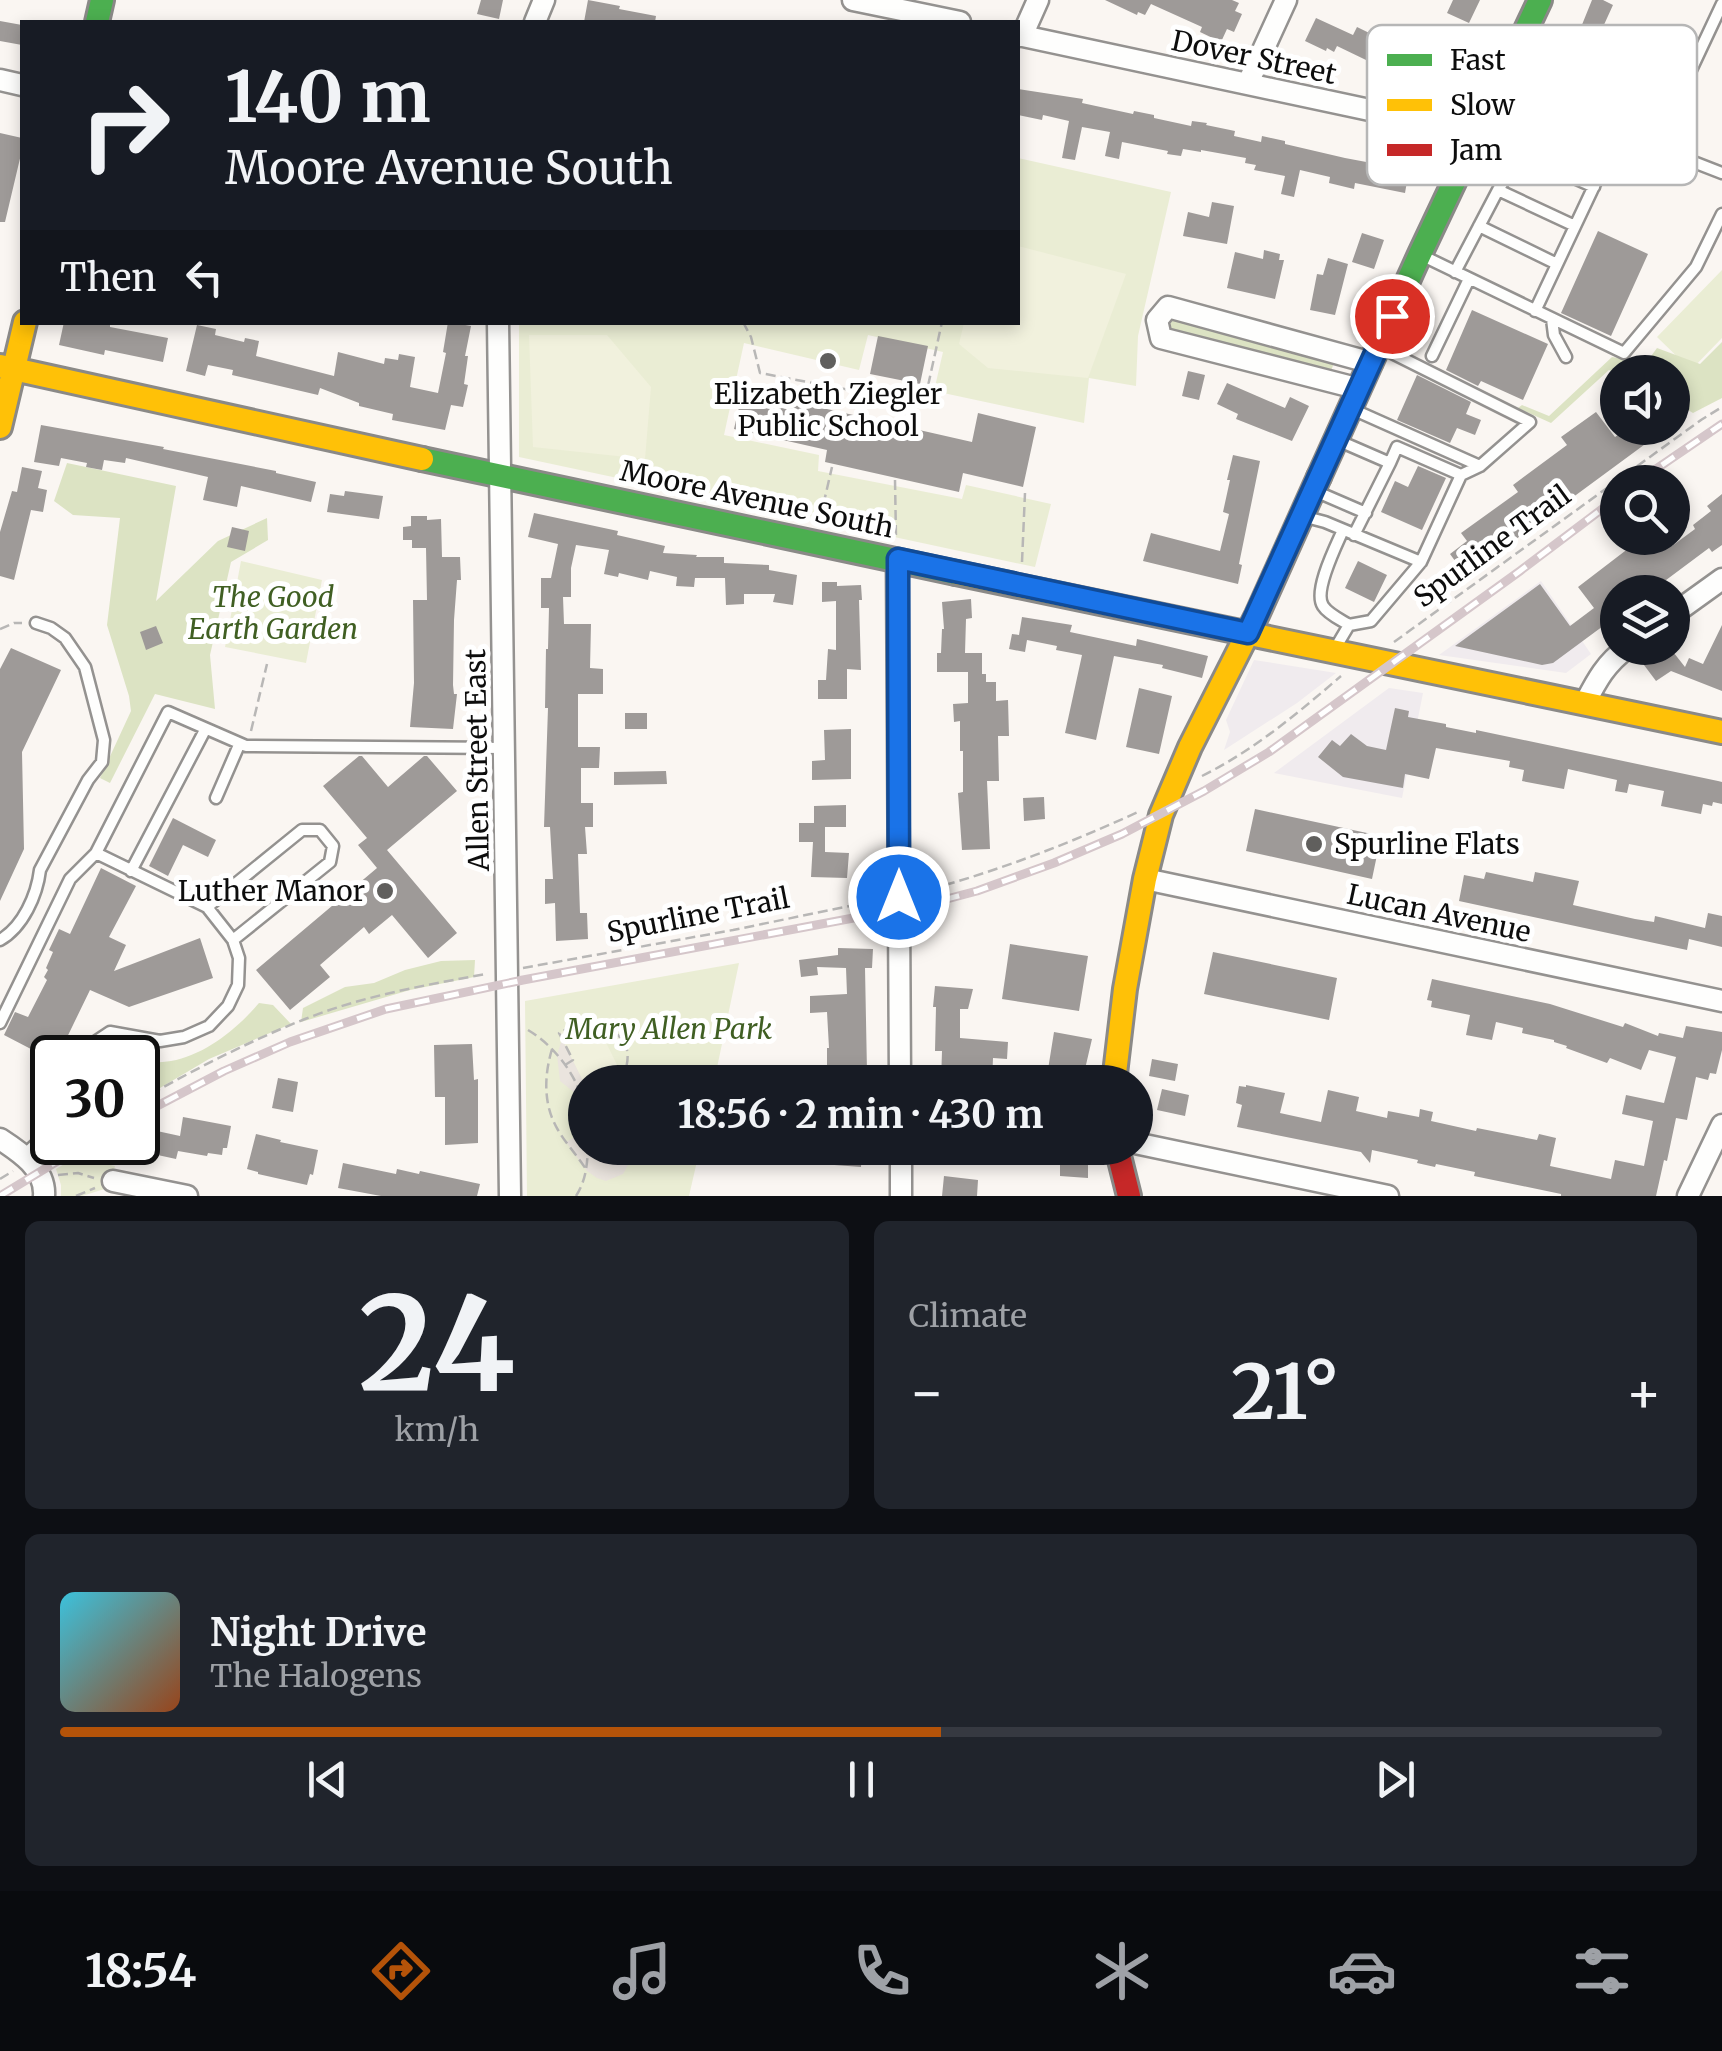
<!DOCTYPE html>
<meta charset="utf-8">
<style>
body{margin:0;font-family:Merriweather,serif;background:#20242c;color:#f1f3f6;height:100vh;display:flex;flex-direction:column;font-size:38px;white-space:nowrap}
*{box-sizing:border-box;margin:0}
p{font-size:32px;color:#9ea1a6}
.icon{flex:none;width:55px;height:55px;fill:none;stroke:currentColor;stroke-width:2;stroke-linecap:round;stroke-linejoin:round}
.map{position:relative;height:1196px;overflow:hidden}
.side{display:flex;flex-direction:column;gap:25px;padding:25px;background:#0d0f14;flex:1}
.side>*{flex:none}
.guide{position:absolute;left:20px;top:20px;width:1000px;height:305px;border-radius:0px;box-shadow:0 5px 15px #0003;background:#171b24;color:#f1f3f6;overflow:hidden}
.controls{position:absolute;left:1600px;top:355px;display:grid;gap:20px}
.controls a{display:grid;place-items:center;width:90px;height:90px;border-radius:50%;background:#171b24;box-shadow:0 5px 15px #0003;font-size:50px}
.speed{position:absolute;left:30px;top:1035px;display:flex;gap:20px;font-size:50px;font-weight:700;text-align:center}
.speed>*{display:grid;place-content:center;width:130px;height:130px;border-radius:50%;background:#171b24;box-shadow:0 5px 15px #0003;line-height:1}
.speed .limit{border:5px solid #111;border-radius:15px;background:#fff;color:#111}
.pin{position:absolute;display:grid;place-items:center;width:85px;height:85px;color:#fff;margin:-42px;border:5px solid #fff;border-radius:50%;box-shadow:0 2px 10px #0007}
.me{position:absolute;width:110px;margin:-55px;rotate:0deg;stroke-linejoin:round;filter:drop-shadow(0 0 8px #0008)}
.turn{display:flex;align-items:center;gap:35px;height:210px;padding:0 40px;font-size:45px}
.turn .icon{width:130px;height:130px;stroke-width:2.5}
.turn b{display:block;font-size:70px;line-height:85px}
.then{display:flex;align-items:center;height:95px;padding:0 40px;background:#0003;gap:20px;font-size:38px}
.big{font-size:75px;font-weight:700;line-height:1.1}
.side .tile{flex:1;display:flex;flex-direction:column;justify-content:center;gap:15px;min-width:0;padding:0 35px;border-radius:15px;background:#20242c}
.side .dial{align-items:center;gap:0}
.dial b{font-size:130px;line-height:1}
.song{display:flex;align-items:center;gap:30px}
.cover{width:120px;height:120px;border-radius:15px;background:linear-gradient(135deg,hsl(190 70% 55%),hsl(20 70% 35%))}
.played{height:10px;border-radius:5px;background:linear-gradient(90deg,#b45309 55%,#363941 55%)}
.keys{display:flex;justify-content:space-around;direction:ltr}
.heat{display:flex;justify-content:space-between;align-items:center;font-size:55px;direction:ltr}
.side .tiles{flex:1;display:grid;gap:25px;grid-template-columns:1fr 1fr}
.tile:last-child{grid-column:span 2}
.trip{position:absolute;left:568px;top:1065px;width:585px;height:100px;border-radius:50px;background:#171b24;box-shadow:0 5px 15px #0003;font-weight:700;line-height:100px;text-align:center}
.tab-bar{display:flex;height:160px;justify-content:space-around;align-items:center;background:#090b0e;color:#9ea1a6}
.tab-bar .icon{width:70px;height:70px}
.tab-bar .active{color:#b45309}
.tab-bar b{font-size:45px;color:#f1f3f6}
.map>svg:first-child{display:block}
</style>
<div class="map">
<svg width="1722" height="1196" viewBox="0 0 1722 1196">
<rect width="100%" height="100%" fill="#faf6f2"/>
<path fill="#f0ebee" d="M1541,581L1591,654L1566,673L1439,655Z
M1254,660L1336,673L1297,703L1224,750L1230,732L1226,720Z
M1389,688L1423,693L1402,798L1274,773Z"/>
<path fill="#eaedd4" d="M1018,158L1171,192L1138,336L1136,386L1089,378L1084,423L934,391L943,352L868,335L859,370L744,343L724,435L819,455L818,471L962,499L966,485L1051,504L1035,567L519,457V323L1018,322Z
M1722,270V338L1691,370L1657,337Z
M241,561L322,580L306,663L225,647Z
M739,963L714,1082H585V1148H700L689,1196H527L525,1001Z
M76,1157L115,1166L111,1187L82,1196H61V1185L56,1169Z"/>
<path fill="#dce3c3" d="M1169,316L1335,360L1331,371L1165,331Z
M1722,342V398L1693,413L1673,401L1672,372L1617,374L1609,370L1551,423L1518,408L1522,405L1549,416L1612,357L1646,363L1657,348L1700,364Z
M67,463L176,486L156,601L218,541L267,518L268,540L231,562L210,655L215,709L155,694L110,783L100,778L131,711L129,696L107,625L120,518L73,515L54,501Z
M475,960L474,977L410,990L301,1022L303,1008L345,987L374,983L405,970L441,961Z
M259,1003L273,1005L291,1024L209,1059L138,1101V1062C148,1062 160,1063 171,1061C205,1055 237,1029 259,1003Z"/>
<path fill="#f1f1dd" d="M1018,246L1126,274L1088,378L988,368L959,344L964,323L1018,322Z
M529,335H607L651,387L645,459L533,447Z
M593,1016L621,1073L602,1082H585V1085L559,1033Z"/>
<path fill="#eae4de" d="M562,1039L585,1085V1095L575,1093L560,1081L557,1055Z
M585,1132V1148H628V1165L623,1174L606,1181L597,1178L587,1171L566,1142Z"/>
<path fill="#9e9a98" d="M481,0H503L499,19L477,14Z
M588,0L620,6L619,9L656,16L655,22H584Z
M1105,0H1232L1239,3L1235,11L1242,14L1234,32L1227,29L1221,42L1200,32L1202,27L1151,4L1145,15L1138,12L1137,15Z
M1453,0H1480L1469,23L1447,13Z
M1592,0H1603L1613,5L1582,73L1596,79L1582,108L1549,92L1573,41L1575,42Z
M1316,18L1353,35L1357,27L1394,45L1397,39L1430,55L1434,47L1461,60L1451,81L1417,65L1414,72L1378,56L1376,61L1367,57L1366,60L1337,46L1334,52L1327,48L1326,51L1305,41Z
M0,21L22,25V45L0,41Z
M1018,89L1083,99L1082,103L1133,114L1134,111L1154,115V118L1191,126L1192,121L1207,123L1206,125L1235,131L1234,136L1261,142L1262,136L1285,141V144L1345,158L1409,170L1405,193L1355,183L1354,189L1329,183L1330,177L1300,170L1294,197L1281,194L1285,176L1254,170L1256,165L1245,163L1246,158L1201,150V152L1183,149L1181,156L1167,154L1168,151L1122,142L1119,159L1105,156L1110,132L1082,127L1075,160L1062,158L1069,121L1043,115L1042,120L1018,115Z
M0,133L22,138V150L5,222H0Z
M1212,202L1234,206L1227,244L1183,236L1188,212L1209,217Z
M1598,231L1648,254L1611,336L1561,313Z
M1362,233L1384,240L1374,269L1352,262Z
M1264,250L1280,254L1279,260H1284L1275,299L1227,288L1235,252L1263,259Z
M1328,258L1348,264L1335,315L1310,310L1317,274L1323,275Z
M1472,310L1548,344L1523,400L1481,381L1478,386L1446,370Z
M64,322H99L110,325V327L168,338L163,362L105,350L104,355L59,345Z
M448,322L471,326L465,356H468L464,384L468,385L463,407L451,405L445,430L392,420L393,414L359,406V403L320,388L318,395L232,375L233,370L208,365L205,376L186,371L197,325L216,329L215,335L244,342L245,338L259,341L256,356L334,376L338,352L384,364L385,358L398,360L399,354L415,357L410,387L438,393L446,353L443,352Z
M878,336L928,346L920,384L870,374Z
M1188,371L1205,375L1199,400L1182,396Z
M1417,375L1471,402L1466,414L1481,420L1475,435L1457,428L1450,443L1397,420Z
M1227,383L1285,408L1290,397L1309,406L1292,441L1236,419L1238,414L1217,404Z
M743,390L972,442L978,413L1036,427L1023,487L963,473L959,492L825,462L827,450L734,429Z
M1596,412L1615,437L1628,428H1667L1466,576L1450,554L1467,541L1461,533L1518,492L1513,485L1567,445L1561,437Z
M41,425L164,447L163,449L276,471V473L316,482L311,502L241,486L237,507L203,500L208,477L126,458L125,463L104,460L102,470L86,467L87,463L61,458L59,466L34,462Z
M1233,455L1260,461L1239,564L1242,565L1238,584L1143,561L1151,533L1220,551L1229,514L1223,512L1230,480H1227Z
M1418,466L1446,478L1422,530L1381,512L1395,481L1408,487Z
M22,467L42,471L38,488L47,490L43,512L31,510L14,580L0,576V532L12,491L17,492Z
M345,491L383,496L379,519L327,512L330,494L344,496Z
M1722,494V545L1712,552L1709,548L1650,592H1618V615L1553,663L1542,665L1455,646L1540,584L1570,626L1594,608L1578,587L1642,538H1667L1672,546L1695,529L1693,525L1711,511L1707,506Z
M534,513L618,531L617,535L665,546L663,553L697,555L696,557H724V563L769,565V570L797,575L793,605L773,602L775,594H744V604L726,605L725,578H695L694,587L676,586L677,577L650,571L648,580L619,573L618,577L604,574L609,550L576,545L571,568V597H563L564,624H591L590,668L603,669V694H578V747H600L599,768H581V803H593V827H585L587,854H578L580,913H587L588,939L556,941L555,903L545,904V879H553L550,827H544L548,708H545L546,649H548L549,608H541V578H551L558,544L528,537Z
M411,516H427V520L441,519L442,557H460L461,580H457L454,620L453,685L454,694H457L453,729L410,727L414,683L413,600H427L426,548H412V540H403V527L411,526Z
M232,527L249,531L245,551L227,547Z
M1358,561L1387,575L1374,602L1345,588Z
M822,582H837V586L861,585L862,600H859L861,670L847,669V699H818V680H826L828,649L836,650V601L822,602Z
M971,599L972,618L966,619L965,653H982V674H986V682H996V701L1008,700L1009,736H998L999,781H987L990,849L962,850L958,793L963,792V751H960V721L954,722L953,704L968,703V672H937V653H941L942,629H944L942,602Z
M1022,617L1072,625L1070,632L1136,646L1137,639L1208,656L1202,678L1162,668L1163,665L1114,656L1096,740L1065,733L1082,655L1056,650L1057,646L1027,640L1025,652L1009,649L1012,634L1019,635Z
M1722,625V691L1671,671L1656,681L1644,665L1667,648H1670L1685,667L1689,658L1703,664Z
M156,626L163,643L146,650L140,632Z
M11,648L61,670L22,752L24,849L0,901V669Z
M1139,688L1172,696L1159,754L1126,747Z
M1395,708L1409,711L1408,717L1446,724V727L1476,733V730L1718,781L1722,782V804L1713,802L1712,806L1703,804L1701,814L1661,806L1664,791L1629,784L1627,793L1615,791L1617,780L1568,769L1564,789L1522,781L1524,770L1509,767L1510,761L1436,748L1429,779L1405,774L1403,788L1343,777L1318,757L1332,740L1340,746L1351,734L1367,746L1386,750Z
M625,713H647V729H625Z
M851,729V779L812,780V761L825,760L824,730Z
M359,756H362L388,787L424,756H427L457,791L387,850L457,933L428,958L392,915L369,934L364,927L320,965L330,977L290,1010L256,970L377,868L358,845L367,838L323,786Z
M666,771L667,784L614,785V772Z
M1044,797L1045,819L1024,821L1023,798Z
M846,805V827H825V852L849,853L847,878L811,877L813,842H799V823H814V806Z
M1255,809L1381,836L1372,879L1246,851Z
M173,818L216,840L208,857L183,845L168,876L149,866Z
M101,868L136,886L109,937L126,945L114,971L200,938L213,978L129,1007L90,990L57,1058H52V1060L4,1035L15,1012L28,1017L47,980L44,977L48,970L46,968L53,952L49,950L59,929L70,934Z
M1486,872L1533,882L1535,872L1579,881L1573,905L1635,919L1654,922L1655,916L1705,928L1708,913L1722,916V947L1689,939L1687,950L1459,901L1464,875L1484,879Z
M1010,944L1088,956L1079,1011L1002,999Z
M838,948L873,949L872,968H865L867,1072H850L849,1082H827L829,1066H827V1048H829L827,1012L810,1013V996L847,994L846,968L817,967L818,975L801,977L799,960L838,955Z
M1213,952L1337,978L1329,1020L1204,994Z
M1432,979L1550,1004L1623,1027L1625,1023L1658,1036L1659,1033L1683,1038L1686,1026L1722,1032V1050L1716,1074L1710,1073L1708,1080L1696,1077L1687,1120L1676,1118L1667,1161L1664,1160L1656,1196H1561V1194L1474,1176L1475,1172L1436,1164L1435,1167L1417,1163L1418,1160L1372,1150L1370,1163L1361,1152L1237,1127L1242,1105L1236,1103L1239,1086L1246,1087V1085L1285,1093L1280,1113L1321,1122L1328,1090L1359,1097L1356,1111L1387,1118L1388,1111L1419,1117L1420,1109L1433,1112L1431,1121L1476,1131L1477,1128L1537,1140L1539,1134L1556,1138L1550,1166L1611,1179L1615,1160L1644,1166L1653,1121L1622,1114L1626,1095L1664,1103L1676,1057L1649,1050L1641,1070L1610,1058L1607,1063L1566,1048L1567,1046L1554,1042V1040L1522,1033L1523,1028L1496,1022L1492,1040L1466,1035L1470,1015L1431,1007L1432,1001L1427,1000Z
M935,986L973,989L968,1009H960V1038L1008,1042L1007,1059L993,1058L992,1082H941L942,1051H935L936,1007H933Z
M1054,1032L1092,1039L1082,1082H1046Z
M472,1044L474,1080L478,1079V1143L445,1145V1097H435L434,1045Z
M1152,1059L1178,1064L1175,1081L1149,1076Z
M278,1078L298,1082L293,1112L272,1108Z
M1162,1089L1189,1095L1185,1116L1157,1110Z
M183,1117L231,1126L227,1148H223L222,1155L208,1153L207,1156L178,1151L176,1159L153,1154L157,1131L180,1136Z
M256,1134L281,1140L280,1142L318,1150L313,1175L310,1174L307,1185L258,1174V1172L247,1169Z
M822,1148H862L861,1167L821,1164Z
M1060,1158H1088V1178L1060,1176Z
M343,1163L396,1174L397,1169L419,1174L420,1171L480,1184L477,1196H381L338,1188Z
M944,1176L978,1180L977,1196H942Z"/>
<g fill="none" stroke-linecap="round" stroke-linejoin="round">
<g stroke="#949290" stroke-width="15">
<path id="lane" d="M1667,121L1722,4
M1521,154L1594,187
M1498,190C1509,173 1519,151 1534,136C1554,115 1595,127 1619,133
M1479,226L1557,264
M1421,255L1624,353L1696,267L1722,214
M1455,272L1498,190L1575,226
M1535,311L1619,133L1722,173
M1552,319L1554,335L1566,357
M1380,347L1530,422L1480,466L1461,475
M1432,356L1469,279
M1352,409L1480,466
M1337,440L1390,463L1354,535
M1315,491L1366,513
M1306,517L1325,522L1421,562
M1343,530C1336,546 1313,591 1323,606C1328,614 1341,620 1349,625
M1333,652L1349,625L1371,621L1421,562L1461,475L1397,447L1390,463
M216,798L239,745
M131,871L205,730
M207,907L302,830H320L333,846L330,862L233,940
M0,940C23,927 37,895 40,870L88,780L102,762L104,740L85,667L65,638L51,628L36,623
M0,1023L70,879L96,853L168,712L246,746L504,748
M87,1058L95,1042L110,1032L160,1041L184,1037L209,1026L228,1006L238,985L239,958L233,940L207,907L96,853
M24,1155L48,1133L52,1124"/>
</g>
<g stroke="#949290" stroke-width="25">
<path id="street" d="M853,0L960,22
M535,22L544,0
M1018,35L1454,128L1476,138
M1022,36L1038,0
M0,80L22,85
M1248,83L1286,0
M498,322L510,1196
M1360,389L1161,338L1157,320L1168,307L1372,363
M897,559L900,1082
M1672,615L1722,579
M1585,703C1597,680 1606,663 1627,648
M1145,879L1722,1001
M0,1139C20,1152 46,1169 44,1196
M1135,1143L1388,1196
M901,1148V1196
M113,1181L187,1196
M1688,1196L1722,1125"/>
</g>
<g stroke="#8a8987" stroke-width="28">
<path id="fast" d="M97,22L102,0
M422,459L956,573
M1319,477L1420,254L1540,0"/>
</g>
<g stroke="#8a8987" stroke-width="28">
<path id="slow" d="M0,366L422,459
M0,427L25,322
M956,573L1722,732
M1114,1082L1125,989L1145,879L1161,815L1190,747L1257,615L1319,477"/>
</g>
<g stroke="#8a8987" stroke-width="28">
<path id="jam" d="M1117,1148L1129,1196"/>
</g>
<path stroke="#b8b7b6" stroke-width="2.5" stroke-dasharray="10 5" stroke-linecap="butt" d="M743,322L751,337L760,373L924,404L942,322
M895,480L896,538
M820,519L832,467
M1022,562L1025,493
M0,629L14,623H22
M1394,642L1701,420L1722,407
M251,731L267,664
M1202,776C1254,750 1297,714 1341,676
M916,893C993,873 1066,845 1138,812
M523,968L733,930L879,900
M528,1030C556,1047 577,1076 585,1107
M552,1049C544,1076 543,1105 558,1130C566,1144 578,1156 587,1171
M565,1065L573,1060L559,1033L593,1016L596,1024C629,1034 634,1053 621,1082
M696,1082V1081
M138,1101C192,1071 247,1042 305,1019C363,996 425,985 486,974
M589,1149L599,1148
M58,1175L78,1173L94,1178
M0,1179L13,1171
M76,1196L95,1188
M576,1196C586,1180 587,1166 588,1148"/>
<use href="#lane" stroke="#fefefd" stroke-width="10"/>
<use href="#street" stroke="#fefefd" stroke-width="20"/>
<use href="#fast" stroke="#4caf50" stroke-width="22"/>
<use href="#slow" stroke="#ffc107" stroke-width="22"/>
<use href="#jam" stroke="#c62828" stroke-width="22"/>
<g stroke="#d5c6ca" stroke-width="9">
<path id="rail" d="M1637,482L1722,424
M138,1116L224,1071L290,1042L386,1009L523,980L928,904L977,891L1054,863L1122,834L1204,791L1269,752L1520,571L1618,497
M0,1196L89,1142"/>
</g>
<use href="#rail" stroke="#fff" stroke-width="5" stroke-dasharray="15" stroke-linecap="butt"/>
</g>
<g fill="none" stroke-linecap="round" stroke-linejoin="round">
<g stroke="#114b97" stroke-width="25">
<path id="route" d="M899,897L898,559L1248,633L1392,316"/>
</g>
<use href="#route" stroke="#1a73e8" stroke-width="18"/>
</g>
<g fill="#605f5d" stroke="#fff" stroke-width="4">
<circle cx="828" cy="361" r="10"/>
<circle cx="1314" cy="844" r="10"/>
<circle cx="385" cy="891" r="10"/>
</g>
<g text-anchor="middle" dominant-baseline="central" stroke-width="10" stroke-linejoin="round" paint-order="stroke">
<g font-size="28" fill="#0d0d0d" stroke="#fff">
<text transform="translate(1254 57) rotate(12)">Dover Street</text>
<text transform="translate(757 499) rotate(12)">Moore Avenue South</text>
<text transform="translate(1492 546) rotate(-36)">Spurline Trail</text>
<text transform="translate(477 760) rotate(-91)">Allen Street East</text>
<text transform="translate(1439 913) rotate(12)">Lucan Avenue</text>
<text transform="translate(698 915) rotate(-11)">Spurline Trail</text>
</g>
<g font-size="28" fill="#0d0d0d" stroke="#fff">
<text x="828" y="394">Elizabeth Ziegler<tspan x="828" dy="32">Public School</tspan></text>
<text x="1334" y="844" text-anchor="start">Spurline Flats</text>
<text x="365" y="891" text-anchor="end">Luther Manor</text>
</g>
<g font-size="28" font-style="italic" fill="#405f23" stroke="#fff">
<text x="273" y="597">The Good<tspan x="273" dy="32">Earth Garden</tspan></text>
<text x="669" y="1029">Mary Allen Park</text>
</g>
</g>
<rect x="1367" y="25" width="330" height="160" rx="15" fill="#fff" stroke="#b6b6b6" stroke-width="2.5"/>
<rect x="1387" y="54" width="45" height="12" fill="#4caf50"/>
<rect x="1387" y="99" width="45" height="12" fill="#ffc107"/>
<rect x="1387" y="144" width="45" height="12" fill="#c62828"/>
<g font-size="28" fill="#0d0d0d">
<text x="1450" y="70">Fast</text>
<text x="1450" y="115">Slow</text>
<text x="1450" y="160">Jam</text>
</g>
</svg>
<div class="controls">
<a><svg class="icon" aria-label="sound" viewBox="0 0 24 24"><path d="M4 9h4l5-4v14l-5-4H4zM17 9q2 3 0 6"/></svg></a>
<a><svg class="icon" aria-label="search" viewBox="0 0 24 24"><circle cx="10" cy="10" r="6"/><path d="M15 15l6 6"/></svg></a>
<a><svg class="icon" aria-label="layers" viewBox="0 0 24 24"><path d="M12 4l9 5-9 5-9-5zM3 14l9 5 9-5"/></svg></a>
</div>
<div class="speed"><div class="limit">30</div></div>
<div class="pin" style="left:1392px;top:316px;background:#d93025"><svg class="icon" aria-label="arrive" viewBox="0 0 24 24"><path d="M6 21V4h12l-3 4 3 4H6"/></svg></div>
<svg class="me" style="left:899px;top:897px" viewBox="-20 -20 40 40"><circle r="17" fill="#1a73e8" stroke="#fff" stroke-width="3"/><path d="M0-11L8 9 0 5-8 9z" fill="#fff"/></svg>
<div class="trip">18:56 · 2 min · 430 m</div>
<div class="guide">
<div class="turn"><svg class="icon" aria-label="right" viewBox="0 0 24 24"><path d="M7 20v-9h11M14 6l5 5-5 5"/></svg><div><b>140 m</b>Moore Avenue South</div></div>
<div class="then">Then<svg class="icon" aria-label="left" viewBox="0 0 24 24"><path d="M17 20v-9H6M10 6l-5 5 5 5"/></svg></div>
</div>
</div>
<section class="side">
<div class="tiles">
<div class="tile dial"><b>24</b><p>km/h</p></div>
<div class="tile"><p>Climate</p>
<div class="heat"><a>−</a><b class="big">21°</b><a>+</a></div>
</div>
<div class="tile">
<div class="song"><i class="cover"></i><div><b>Night Drive</b><p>The Halogens</p></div></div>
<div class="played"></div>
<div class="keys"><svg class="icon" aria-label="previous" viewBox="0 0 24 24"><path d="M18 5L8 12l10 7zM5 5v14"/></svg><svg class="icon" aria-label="pause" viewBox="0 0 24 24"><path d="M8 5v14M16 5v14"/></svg><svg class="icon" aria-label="next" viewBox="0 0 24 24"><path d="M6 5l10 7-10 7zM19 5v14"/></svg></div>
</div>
</div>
</section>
<nav class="tab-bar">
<b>18:54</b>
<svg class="icon active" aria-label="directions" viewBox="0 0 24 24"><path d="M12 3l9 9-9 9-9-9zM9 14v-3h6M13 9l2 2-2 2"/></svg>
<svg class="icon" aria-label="music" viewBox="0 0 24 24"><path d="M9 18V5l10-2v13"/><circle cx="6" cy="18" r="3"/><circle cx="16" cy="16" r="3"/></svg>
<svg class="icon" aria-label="phone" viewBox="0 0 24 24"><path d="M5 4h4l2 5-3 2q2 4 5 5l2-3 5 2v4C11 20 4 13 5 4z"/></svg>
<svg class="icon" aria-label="climate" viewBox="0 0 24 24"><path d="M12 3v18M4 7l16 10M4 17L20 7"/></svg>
<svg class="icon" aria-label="car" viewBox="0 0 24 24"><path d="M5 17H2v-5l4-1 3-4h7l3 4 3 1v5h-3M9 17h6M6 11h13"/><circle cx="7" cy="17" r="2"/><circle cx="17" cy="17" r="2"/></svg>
<svg class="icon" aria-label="filters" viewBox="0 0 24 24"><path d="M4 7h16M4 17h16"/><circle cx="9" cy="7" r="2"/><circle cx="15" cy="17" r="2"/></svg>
</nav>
